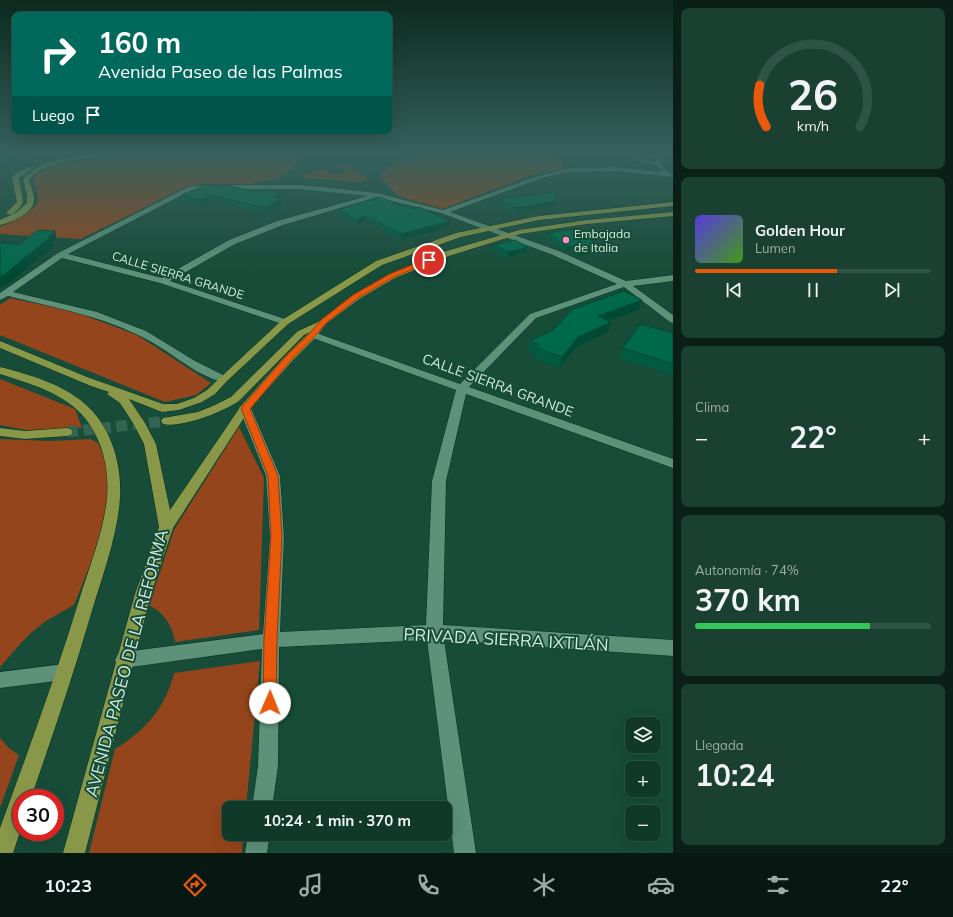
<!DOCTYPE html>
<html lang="es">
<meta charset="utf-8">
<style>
body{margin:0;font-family:Mulish,sans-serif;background:#1a4032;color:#f1f3f6;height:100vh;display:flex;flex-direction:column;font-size:15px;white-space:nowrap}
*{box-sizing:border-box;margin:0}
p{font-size:13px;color:#9caca8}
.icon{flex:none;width:22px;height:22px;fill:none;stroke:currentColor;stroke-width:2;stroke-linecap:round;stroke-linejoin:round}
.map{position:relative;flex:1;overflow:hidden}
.side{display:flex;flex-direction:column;gap:8px;padding:8px;background:#091f17;width:280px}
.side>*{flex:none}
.top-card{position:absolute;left:12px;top:12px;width:380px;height:122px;border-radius:8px;box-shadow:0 4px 16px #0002,0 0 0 1px #305347;background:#00695c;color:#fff;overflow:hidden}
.fabs{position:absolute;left:625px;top:717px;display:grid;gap:8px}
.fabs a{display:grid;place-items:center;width:36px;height:36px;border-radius:8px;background:#11392a;box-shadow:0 4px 16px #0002,0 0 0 1px #305347;font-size:20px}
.speed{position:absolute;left:12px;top:789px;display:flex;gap:8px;font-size:20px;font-weight:700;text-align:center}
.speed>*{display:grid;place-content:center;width:52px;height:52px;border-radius:50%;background:#11392a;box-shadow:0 4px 16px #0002,0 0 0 1px #305347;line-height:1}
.speed .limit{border:6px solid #d22;background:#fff;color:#111}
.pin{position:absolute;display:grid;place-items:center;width:34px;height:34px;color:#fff;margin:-17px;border:2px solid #fff;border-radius:50%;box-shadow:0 1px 4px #0007}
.me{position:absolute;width:44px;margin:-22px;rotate:1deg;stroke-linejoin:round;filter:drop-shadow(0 0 3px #0008)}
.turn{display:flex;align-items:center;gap:14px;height:84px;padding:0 20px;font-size:18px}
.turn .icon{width:52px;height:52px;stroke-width:2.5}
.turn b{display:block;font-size:28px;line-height:34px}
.then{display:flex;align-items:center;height:38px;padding:0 20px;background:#0003;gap:8px;font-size:15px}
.big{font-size:30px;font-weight:700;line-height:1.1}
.side .widget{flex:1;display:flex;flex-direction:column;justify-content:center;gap:6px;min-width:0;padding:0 14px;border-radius:8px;background:#1a4032}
.side .dial{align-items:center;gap:0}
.dial svg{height:104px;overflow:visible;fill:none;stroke:#305347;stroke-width:7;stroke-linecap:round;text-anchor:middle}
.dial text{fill:#f1f3f6;stroke:none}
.song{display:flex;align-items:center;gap:12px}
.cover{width:48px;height:48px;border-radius:6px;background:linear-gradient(135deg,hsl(250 70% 55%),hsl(100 70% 35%))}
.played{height:4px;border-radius:2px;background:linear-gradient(90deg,#ea580c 60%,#305347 60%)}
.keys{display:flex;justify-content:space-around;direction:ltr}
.heat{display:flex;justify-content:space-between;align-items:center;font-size:22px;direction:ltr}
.charge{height:6px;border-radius:3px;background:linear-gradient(90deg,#34c759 74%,#305347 0)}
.trip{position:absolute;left:222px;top:801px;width:230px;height:40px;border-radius:8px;background:#11392a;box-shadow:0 4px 16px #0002,0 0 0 1px #305347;font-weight:700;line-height:40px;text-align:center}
.dock{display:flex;height:64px;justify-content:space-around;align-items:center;background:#071711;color:#9caca8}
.dock .icon{width:28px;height:28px}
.dock .current{color:#ea580c}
.dock b{font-size:18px;color:#f1f3f6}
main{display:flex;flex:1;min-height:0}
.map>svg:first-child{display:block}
</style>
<main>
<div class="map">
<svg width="673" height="853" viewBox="0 0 673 853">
<rect width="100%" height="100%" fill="#174c38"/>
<path fill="#95451b" d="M129,154H321H308L291,170L277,178L252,184H205L186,187L81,239L0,234V227C9,222 37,212 38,200C39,193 33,185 33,178C45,161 107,157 129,154Z
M422,154H558L565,169L543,172L526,177L443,209L398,196L380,177C383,164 411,157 422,154Z
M343,165L352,167L369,180L356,182L306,178L301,176L309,172L327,168L325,170C331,175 341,175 347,171L346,169L330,167Z
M10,298L73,311L137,335L211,383L196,395L165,402L0,335V305Z
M0,379L75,409L82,428L26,430L0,425Z
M239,427L264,478L259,630L175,642C172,624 164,613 149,605L174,530Z
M0,439L48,441L90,439L98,443L104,457L107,471V503L104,520L92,560L74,605L46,621L32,632L21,643L0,667Z
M260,661L246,808H229V834H243L242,853H89L115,749C145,731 166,707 174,673Z
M0,738L9,748L19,755L0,808Z"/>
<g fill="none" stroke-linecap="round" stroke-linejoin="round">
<path stroke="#336451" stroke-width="11" stroke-dasharray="11 5.5" stroke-linecap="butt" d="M67,432L167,421"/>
<g stroke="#063021" stroke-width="1">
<path id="minor" d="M636,154H642L640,157L641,159L656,162L657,159L646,155L645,154H652L662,157L661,164L669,173H673V177L615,171L569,172L542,178L450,212L559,251L626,281L673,275V281L633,286L673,315V323L670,322L624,287L536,318L469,387L673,459V468L466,394L446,481L443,625L673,640V656L444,640L476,853H454L427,640L279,647L278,766L272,808H252L258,766L262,649L124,668L118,666L115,660L118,654L124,652L263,634L270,537L266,476L239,408L241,406H249L251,408L280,476L284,537L280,632L426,625L432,481L456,390L310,337L308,335L310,333H316L460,384L530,314L617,284L553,255L441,213L375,197L374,198L283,225L235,244L170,281L288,320L290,322L288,324H282L160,283L62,258L13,292L97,312L146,331L195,361L227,377L228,379L227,381L223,382C193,375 166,347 138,335C97,315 52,307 8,296L0,300V293L58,253L188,187L207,185H298L324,187L377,193L443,210L538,176L569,168L615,167L662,172L656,165L637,161L634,157ZM207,189H298L368,196L277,221L229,240L162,278L68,254L190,191Z
M64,664L70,666L73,672L70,678L64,680L0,688V672Z
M248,834H270L267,853H245Z"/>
</g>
<g stroke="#063021" stroke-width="1">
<path id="major" d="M107,154H121L118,156C89,159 51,158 29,179C30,186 34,191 34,198C36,213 12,222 0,225V220L17,212L27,203V195L23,179C42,157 80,156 107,154Z
M31,166L36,167L19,178L23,202C20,208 14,216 7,214V212L17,202L12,178L16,173Z
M673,202V206L539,220L461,237L382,265L288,324L227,381L215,394L202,402L179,410L162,412L129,399L145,423L156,444L170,510L241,406L286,355L310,332L304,335L239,401C223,412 182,428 163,424L161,421L163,418L198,412L215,405L231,397L298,331L318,322L353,295L389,274L443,252L519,230L587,220L673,212V216L587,224L520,234L449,256L395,278L359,299L326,324L316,337L294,359L249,410L173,528L151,594L85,853H63L135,594L159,527L144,444L133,423L120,403L107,394L109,392L91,386L0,348V341L87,377L163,404H177L194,398L207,390L282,320L376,261L456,233L539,216Z
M0,367C28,374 63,384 85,404C111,426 122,464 120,497C118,535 102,577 91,614C73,676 52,737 31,798H21V829L13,853H0V828C28,751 57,673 81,594C91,562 104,530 107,497C109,472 104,446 90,425C70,394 33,385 0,374Z
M0,428L25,431L67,428L71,429L73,432L71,435L67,436L25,439L0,436Z"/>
</g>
<use href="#minor" fill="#5d917a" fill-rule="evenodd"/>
<use href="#major" fill="#899848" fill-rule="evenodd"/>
</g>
<path fill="#005a40" d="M0,154L47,155L23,161L3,169L0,167Z
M587,154H618L624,160L622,165H596Z
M218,186L256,192L281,193L282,205L266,214L212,201L202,206L183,201L182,195Z
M501,199L555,206L514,213L500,204Z
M412,209L450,221V227L401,240L366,221L357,225L338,215V210Z
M547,233L603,248L602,253L577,256L570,251L565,252L546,238Z
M494,245L528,247L527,252L507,258L493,251Z
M642,300L639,309L608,321V332L576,347L560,367L534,358L535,354L528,350L531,340Z
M673,333V375L619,358L623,348Z
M673,414V421L670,420Z"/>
<path fill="#004a34" d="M21,154H47V155L23,161L3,169L1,162Z
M281,193L282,205L266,214L265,208L273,197Z
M211,195L212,201L202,206L201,200Z
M556,201L555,206L514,213L515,208Z
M366,216V221L357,225V219Z
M450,221V227L401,240V234Z
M55,231L57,240L53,243L54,246L9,283L0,289V278Z
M571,246L570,251L565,252L567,247Z
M528,247L527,252L507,258L508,252Z
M603,248L602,253L577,256L579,251Z
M642,300L639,309L595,326L598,316Z
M611,322L608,332L576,347L560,367L562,357L578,337Z"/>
<path fill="#00694a" stroke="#004a34" d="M0,154H23L1,162H0Z
M593,154H618L624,160L597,159Z
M206,185L218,186L227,185L256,192L266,190L281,193L273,197L282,199L265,208L211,195L201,200L182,195Z
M555,192L556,201L515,208L501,199Z
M380,197L401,206L404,205L412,209L419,207L450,221L401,234L366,216L357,219L338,210Z
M576,229L603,248L579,251L571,246L567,247L547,233Z
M38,230L55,231L48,237H51L0,278V243L20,244Z
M515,240L528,247L508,252L494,245Z
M624,291L642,300L598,316L611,322L578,337L562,357L537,348L539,345L531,340L553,330L573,309Z
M640,324L673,333V364L623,348Z"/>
<linearGradient id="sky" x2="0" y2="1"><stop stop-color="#0d2a1f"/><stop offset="0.56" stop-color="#36615e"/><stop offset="1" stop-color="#36615e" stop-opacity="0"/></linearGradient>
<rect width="673" height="273" fill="url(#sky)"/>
<path fill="#ea580c" stroke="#983908" d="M429,258L431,259V262L394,277L358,298L326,323L315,336L292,359L250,409L278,476L282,536L277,640L276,703L274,708L270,710L265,708L263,703L264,640L271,536L268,476L241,408L287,355L310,333L321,320L353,295L390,274Z"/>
<circle fill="#f890cc" stroke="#174c38" stroke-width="1.5" cx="566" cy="240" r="4"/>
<g text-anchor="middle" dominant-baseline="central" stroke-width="4" stroke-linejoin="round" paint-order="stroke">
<g font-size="12" fill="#d1ecdf" stroke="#174c38" text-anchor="start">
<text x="574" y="233">Embajada<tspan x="574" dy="14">de Italia</tspan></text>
</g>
<g font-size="12" fill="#d1ecdf" stroke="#174c38">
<text transform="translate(178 275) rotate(17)">CALLE SIERRA GRANDE</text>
</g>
<g font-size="14" fill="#d1ecdf" stroke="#174c38">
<text transform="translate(498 385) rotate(20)">CALLE SIERRA GRANDE</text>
</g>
<g font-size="17" fill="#d1ecdf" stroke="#174c38">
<text transform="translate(506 639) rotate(3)">PRIVADA SIERRA IXTLÁN</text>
<text transform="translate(126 663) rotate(-75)">AVENIDA PASEO DE LA REFORMA</text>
</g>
</g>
</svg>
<div class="fabs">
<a><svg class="icon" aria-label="layers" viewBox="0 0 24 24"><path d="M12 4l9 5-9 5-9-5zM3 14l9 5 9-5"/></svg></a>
<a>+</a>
<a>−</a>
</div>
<div class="speed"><div class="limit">30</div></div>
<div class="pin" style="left:429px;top:260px;background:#d93025"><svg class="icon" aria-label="arrive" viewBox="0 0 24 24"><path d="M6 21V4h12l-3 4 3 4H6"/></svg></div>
<svg class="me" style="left:270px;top:703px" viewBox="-20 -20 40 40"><circle r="19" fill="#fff"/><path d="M0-13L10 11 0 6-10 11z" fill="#ea580c"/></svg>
<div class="trip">10:24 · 1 min · 370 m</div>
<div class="top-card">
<div class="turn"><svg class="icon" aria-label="right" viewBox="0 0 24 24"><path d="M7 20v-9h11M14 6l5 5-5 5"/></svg><div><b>160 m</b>Avenida Paseo de las Palmas</div></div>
<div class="then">Luego<svg class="icon" aria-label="arrive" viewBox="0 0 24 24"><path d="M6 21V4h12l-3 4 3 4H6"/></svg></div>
</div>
</div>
<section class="side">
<div class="widget dial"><svg viewBox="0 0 100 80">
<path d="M14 69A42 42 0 1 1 86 69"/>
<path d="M14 69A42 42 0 0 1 9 37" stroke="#ea580c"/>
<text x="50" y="56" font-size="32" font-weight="700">26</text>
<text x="50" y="72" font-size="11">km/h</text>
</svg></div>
<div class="widget">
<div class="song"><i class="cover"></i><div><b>Golden Hour</b><p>Lumen</p></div></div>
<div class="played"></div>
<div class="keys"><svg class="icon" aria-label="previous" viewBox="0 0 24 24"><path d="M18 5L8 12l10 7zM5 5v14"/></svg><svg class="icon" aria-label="pause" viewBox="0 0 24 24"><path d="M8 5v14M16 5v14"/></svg><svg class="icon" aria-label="next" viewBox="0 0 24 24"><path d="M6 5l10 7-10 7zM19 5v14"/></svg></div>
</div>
<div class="widget"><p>Clima</p>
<div class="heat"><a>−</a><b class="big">22°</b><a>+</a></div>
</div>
<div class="widget"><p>Autonomía · 74%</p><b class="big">370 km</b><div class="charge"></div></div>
<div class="widget"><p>Llegada</p><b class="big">10:24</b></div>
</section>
</main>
<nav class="dock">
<b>10:23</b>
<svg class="icon current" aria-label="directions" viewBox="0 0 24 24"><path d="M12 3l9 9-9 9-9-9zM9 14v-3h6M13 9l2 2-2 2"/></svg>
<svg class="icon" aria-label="music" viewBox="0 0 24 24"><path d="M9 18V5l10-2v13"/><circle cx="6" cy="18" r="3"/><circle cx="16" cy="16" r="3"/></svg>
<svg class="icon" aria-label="phone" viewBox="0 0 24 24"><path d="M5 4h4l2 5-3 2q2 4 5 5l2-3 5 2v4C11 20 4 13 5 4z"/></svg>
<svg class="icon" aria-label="climate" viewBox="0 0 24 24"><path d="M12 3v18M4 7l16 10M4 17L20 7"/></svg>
<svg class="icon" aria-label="car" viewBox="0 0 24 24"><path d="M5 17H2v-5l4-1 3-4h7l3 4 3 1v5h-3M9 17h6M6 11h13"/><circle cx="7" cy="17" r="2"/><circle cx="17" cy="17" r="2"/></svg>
<svg class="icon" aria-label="filters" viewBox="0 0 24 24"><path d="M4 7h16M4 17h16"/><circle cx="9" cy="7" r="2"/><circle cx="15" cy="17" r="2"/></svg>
<b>22°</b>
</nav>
